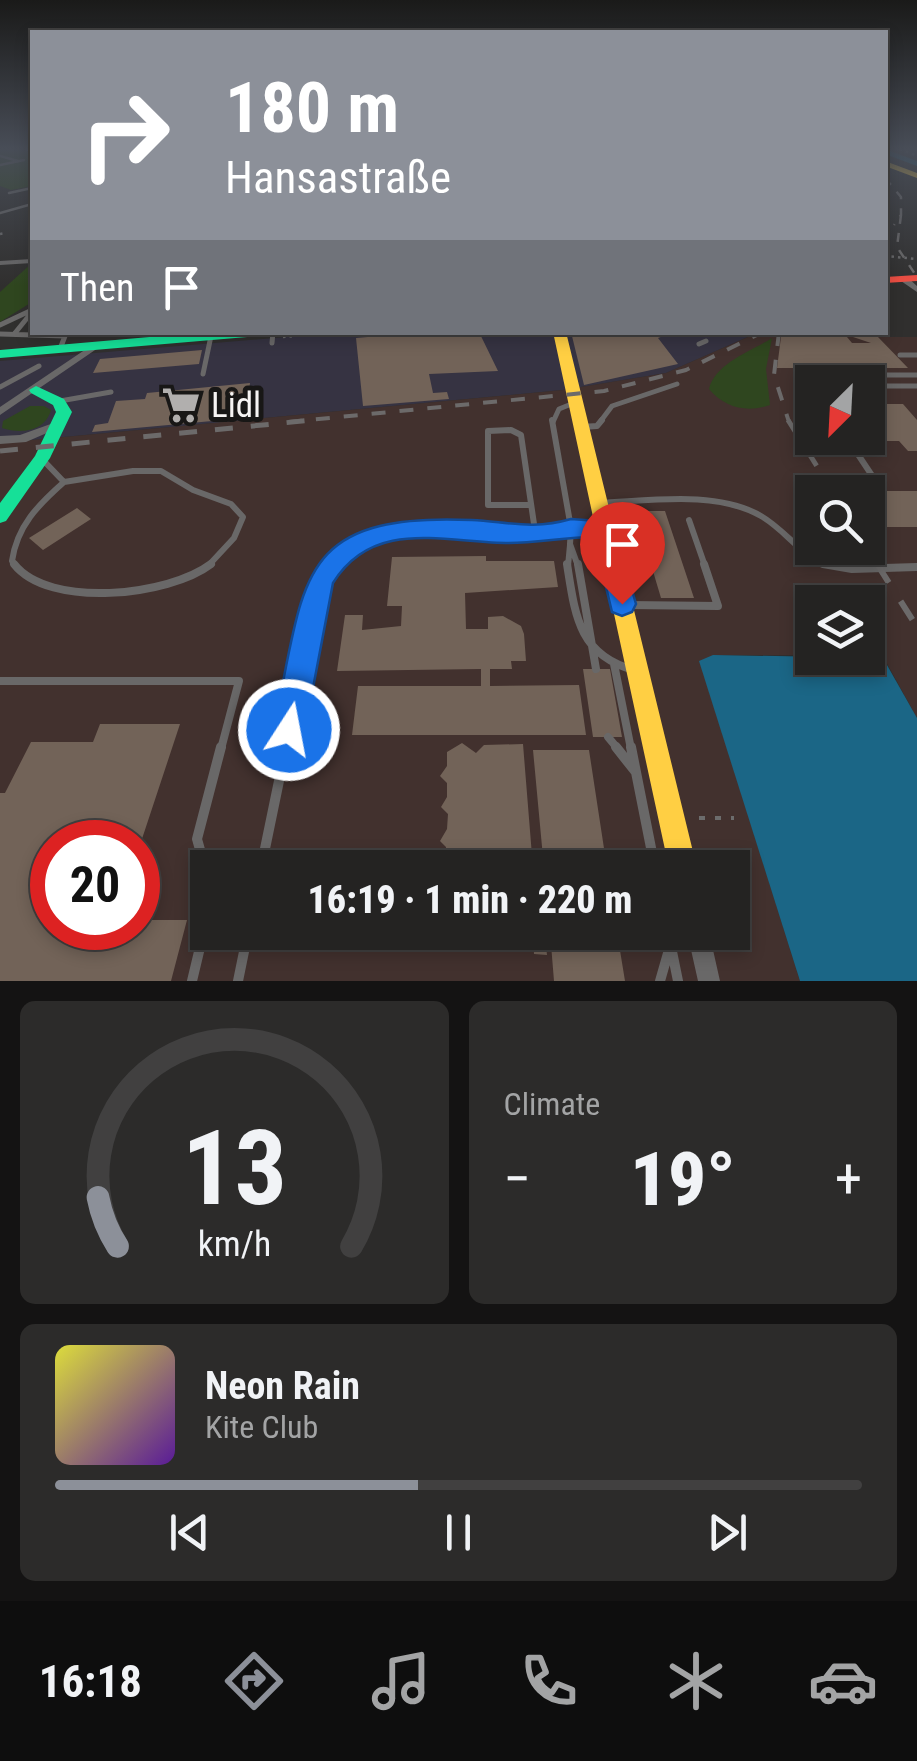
<!DOCTYPE html>
<meta charset="utf-8">
<style>
body{margin:0;font-family:"Roboto Condensed",sans-serif;background:#2c2b2a;color:#f1f3f6;height:100vh;display:flex;flex-direction:column;font-size:38px;white-space:nowrap}
*{box-sizing:border-box;margin:0}
p{font-size:32px;color:#a3a4a5}
.icon{flex:none;width:55px;height:55px;fill:none;stroke:currentColor;stroke-width:2;stroke-linecap:round;stroke-linejoin:round}
.map{position:relative;height:981px;overflow:hidden}
.details{display:flex;flex-direction:column;gap:20px;padding:20px;background:#141313;flex:1}
.details>*{flex:none}
.guide{position:absolute;left:30px;top:30px;width:858px;height:305px;border-radius:0px;box-shadow:0 5px 15px #0003,0 0 0 2px #414040;background:#8c9099;color:#fff;overflow:hidden}
.needle{width:65px;rotate:204deg}
.fabs{position:absolute;left:795px;top:365px;display:grid;gap:20px}
.fabs a{display:grid;place-items:center;width:90px;height:90px;border-radius:0px;background:#242322;box-shadow:0 5px 15px #0003,0 0 0 2px #414040;font-size:50px}
.speed{position:absolute;left:30px;top:820px;display:flex;gap:20px;font-size:50px;font-weight:700;text-align:center}
.speed>*{display:grid;place-content:center;width:130px;height:130px;border-radius:50%;background:#242322;box-shadow:0 5px 15px #0003,0 0 0 2px #414040;line-height:1}
.speed .limit{border:15px solid #d22;background:#fff;color:#111}
.pin{position:absolute;display:grid;place-items:center;width:85px;height:85px;color:#fff;margin:-102px -42px;border-radius:50% 50% 50% 0;rotate:-45deg;box-shadow:0 0 10px #0007}
.pin .icon{rotate:45deg}
.me{position:absolute;width:110px;margin:-55px;rotate:11deg;stroke-linejoin:round;filter:drop-shadow(0 0 8px #0008)}
.turn{display:flex;align-items:center;gap:35px;height:210px;padding:0 30px;font-size:45px}
.turn .icon{width:130px;height:130px;stroke-width:2.5}
.turn b{display:block;font-size:70px;line-height:85px}
.then{display:flex;align-items:center;height:95px;padding:0 30px;background:#0003;gap:20px;font-size:38px}
.big{font-size:75px;font-weight:800;line-height:1.1}
.details .card{flex:1;display:flex;flex-direction:column;justify-content:center;gap:15px;min-width:0;padding:0 35px;border-radius:15px;background:#2c2b2a}
.details .dial{align-items:center;gap:0}
.dial svg{height:260px;overflow:visible;fill:none;stroke:#414040;stroke-width:7;stroke-linecap:round;text-anchor:middle}
.dial text{fill:#f1f3f6;stroke:none}
.song{display:flex;align-items:center;gap:30px}
.cover{width:120px;height:120px;border-radius:15px;background:linear-gradient(135deg,hsl(60 70% 55%),hsl(270 70% 35%))}
.played{height:10px;border-radius:5px;background:linear-gradient(90deg,#8c9099 45%,#414040 45%)}
.keys{display:flex;justify-content:space-around;direction:ltr}
.heat{display:flex;justify-content:space-between;align-items:center;font-size:55px;direction:ltr}
.details .tiles{flex:1;display:grid;gap:20px;grid-template-columns:1fr 1fr}
.card:last-child{grid-column:span 2}
.trip{position:absolute;left:190px;top:850px;width:560px;height:100px;border-radius:0px;background:#242322;box-shadow:0 5px 15px #0003,0 0 0 2px #414040;font-weight:800;line-height:100px;text-align:center}
.dock{display:flex;height:160px;justify-content:space-around;align-items:center;background:#0e0e0e;color:#a3a4a5}
.dock .icon{width:70px;height:70px}
.dock .selected{color:#8c9099}
.dock b{font-size:45px;color:#f1f3f6}
.map>svg:first-child{display:block}
</style>
<div class="map">
<svg width="917" height="981" viewBox="0 0 917 981">
<rect width="100%" height="100%" fill="#302f2e"/>
<path fill="#363342" d="M345,332L757,333L666,373L563,390L0,443V361Z"/>
<path fill="#42312e" fill-rule="evenodd" d="M881,332L887,337H917V718L884,658L868,655V602H812V655H714L700,662L800,981H0V443L563,390L666,373L757,333ZM812,382H868V438H812ZM812,492H868V548H812ZM52,842H138V928H52ZM208,868H732V932H208Z"/>
<path fill="#2f461f" d="M0,149H22L32,154V186L11,190L0,186Z
M32,263V302L0,322V292Z
M772,338L766,369L770,405C747,413 725,408 709,389C715,363 752,351 772,338Z
M30,406H44L51,410C45,432 21,434 2,428L3,421Z"/>
<path fill="#1b6686" d="M713,655L883,658L917,718V981H800L699,661Z"/>
<g fill="none" stroke-linecap="round" stroke-linejoin="round">
<path fill="#1b6686" fill-rule="evenodd" d="M885,149L917,161V166L885,154Z"/>
</g>
<path fill="#726358" d="M426,332H479L498,371L429,374L433,393L447,392L449,399L363,406L356,338Z
M571,332H674L658,338L678,364L584,385Z
M880,332L886,337H878L908,368H777L781,337H847L852,343H871L844,334Z
M202,350L199,364L93,373L100,359Z
M250,383L245,418L92,432L95,425L108,423L116,401L145,399L147,393Z
M868,404H903L917,420V451H908L899,441H887L868,416Z
M868,491H917V527H868Z
M77,508L91,519L43,550L29,538Z
M635,511H665L694,598H661Z
M486,556V561H554L558,587L465,593L466,629H488V617L503,616L521,626L524,634L526,661H511L512,669H490V686L579,685L586,735H352L358,686H481V669L337,671L345,615H363L362,630L401,626L402,606H387L392,557Z
M583,669H610L622,737H593Z
M100,724H180L138,851V842H52V928H138V920H187L171,981H0V793H5L31,742H93Z
M462,743L476,753L484,745L523,744L533,868H512V863L509,868H484L479,863L477,868H451L446,863V847L440,841L447,829L448,814L441,807L447,797V783L440,776L447,766V752Z
M533,750H589L607,868H544Z
M440,932H530L531,937L440,938Z
M550,932H617L625,981H554Z
M533,936H545L547,955L534,954Z"/>
<g fill="none" stroke-linecap="round" stroke-linejoin="round">
<path stroke="#6c6c6c" stroke-width="2.5" stroke-dasharray="2.5 4" stroke-linecap="butt" d="M26,149L32,152
M900,149L917,156
M0,234L6,233
M885,256L917,259
M283,337L337,332"/>
<path stroke="#6c6c6c" stroke-width="4" stroke-dasharray="6 10" stroke-linecap="butt" d="M699,818H734"/>
<path stroke="#696868" stroke-width="2.5" d="M0,156L18,161
M0,165L24,160
M9,193L32,188
M0,213L32,204"/>
<path stroke="#696868" stroke-width="4" d="M0,263L32,261"/>
<path stroke="#696868" stroke-width="5" d="M0,325L32,310
M15,333L32,312
M0,334L65,336L60,349
M272,343L273,332
M699,344L706,341
M900,355H917
M203,374L211,336
M818,382L820,375H917
M868,386H917
M0,387L39,366
M60,401L111,392
M553,422L559,409L574,403
M600,422L612,406L677,384"/>
<path stroke="#696868" stroke-width="6" d="M552,420L571,528L570,544L578,566
M582,427L597,426L602,420
M847,438L873,477
M42,459L64,482
M64,482L133,471H161L193,490L231,504L243,517L234,538L208,566
M599,503C649,501 716,490 761,516C787,531 801,557 830,566
M531,505H488V431L511,430L521,435L534,524
M689,520L705,566
M478,529L524,535L569,529
M16,566L12,561C17,526 38,505 64,482
M329,566L343,550L383,534L507,527L600,528
M568,566L570,545"/>
<path stroke="#696868" stroke-width="8" d="M14,564C49,609 169,596 211,564
M567,564C575,614 578,655 634,670
M578,564L596,669
M823,564L852,569L917,567
M628,605L718,606L704,564
M614,664L631,749
M0,681H239L221,749
M608,737L618,749
M285,749L317,592L331,564"/>
<path stroke="#696868" stroke-width="10" d="M616,747L635,771
M631,747L655,868
M261,868L286,747
M208,878L197,839L221,747
M668,932L678,981
M192,981L208,914
M238,981L248,932
M660,981L670,946"/>
<path fill="#696868" fill-rule="evenodd" d="M901,277H907L917,286V292L901,281Z
M95,343L100,346L98,348L0,415V407Z
M59,421L63,422L65,424L63,426L26,442L0,444V436L20,435Z
M687,932H709L720,981H698Z"/>
<path fill="#16e098" fill-rule="evenodd" d="M207,332H265L259,336L0,358V350Z
M36,386L64,399L72,412L50,458L6,521L0,523V503L35,456L56,412L53,405L31,393L29,390Z"/>
<path fill="#ffcf43" fill-rule="evenodd" d="M885,161L917,173V178L885,166Z
M553,332H566L697,868H669Z"/>
<path fill="#f24e42" fill-rule="evenodd" d="M917,275V281L885,283V277Z"/>
<path stroke="#6c6a6a" stroke-width="2.5" stroke-dasharray="9 9" stroke-linecap="butt" d="M885,178L901,197V215L894,225
M901,215L897,247L917,277"/>
<path stroke="#6c6a6a" stroke-width="4" stroke-dasharray="14 14" stroke-linecap="butt" d="M779,332L774,375L789,422
M288,422L604,391L686,370L763,332"/>
<path stroke="#6c6a6a" stroke-width="5" stroke-dasharray="18 18" stroke-linecap="butt" d="M788,420L833,492
M0,451L313,420
M867,548L879,566"/>
<path stroke="#6c6a6a" stroke-width="6" stroke-dasharray="22 22" stroke-linecap="butt" d="M877,564L917,627"/>
</g>
<linearGradient id="sky" x2="0" y2="1"><stop stop-color="#1a1a19"/><stop offset="0.52" stop-color="#484d57"/><stop offset="1" stop-color="#484d57" stop-opacity="0"/></linearGradient>
<rect width="917" height="286" fill="url(#sky)"/>
<path fill="#1a73e8" stroke="#114b97" stroke-width="2.5" d="M571,519L612,522L636,604L632,612L622,616L612,612L594,537C565,537 538,543 509,543C446,543 374,517 333,583L305,730L300,740L289,745L277,740L273,730C306,584 291,512 472,520C508,522 533,530 571,519Z"/>
<defs>
<g id="supermarket-bare" transform="scale(3)"><path d="M-6-5.5h2.5l.6 2H6L4.5 2H-2.5L-4.4-4H-6ZM-1.5 3.2a1.3 1.3 0 1 0 .1 0ZM3 3.2a1.3 1.3 0 1 0 .1 0Z" fill="#b1afae" stroke="#181716" stroke-width="2.5" paint-order="stroke"/></g>
</defs>
<g fill-rule="evenodd">
<use href="#supermarket-bare" x="181" y="405"/>
</g>
<g text-anchor="middle" dominant-baseline="central" stroke-width="10" stroke-linejoin="round" paint-order="stroke">
<g font-size="35" fill="#f6f4f3" stroke="#181716" text-anchor="start">
<text x="211" y="405">Lidl</text>
</g>
</g>
</svg>
<div class="fabs">
<a><svg class="needle" viewBox="-14 -14 28 28"><path d="M0-13l5 13h-10z" fill="#e53935"/><path d="M0 13l5-13h-10z" fill="#a3a4a5"/></svg></a>
<a><svg class="icon" aria-label="search" viewBox="0 0 24 24"><circle cx="10" cy="10" r="6"/><path d="M15 15l6 6"/></svg></a>
<a><svg class="icon" aria-label="layers" viewBox="0 0 24 24"><path d="M12 4l9 5-9 5-9-5zM3 14l9 5 9-5"/></svg></a>
</div>
<div class="speed"><div class="limit">20</div></div>
<div class="pin" style="left:622px;top:604px;background:#d93025"><svg class="icon" aria-label="arrive" viewBox="0 0 24 24"><path d="M6 21V4h12l-3 4 3 4H6"/></svg></div>
<svg class="me" style="left:289px;top:730px" viewBox="-20 -20 40 40"><circle r="17" fill="#1a73e8" stroke="#fff" stroke-width="3"/><path d="M0-11L8 9 0 5-8 9z" fill="#fff"/></svg>
<div class="trip">16:19 · 1 min · 220 m</div>
<div class="guide">
<div class="turn"><svg class="icon" aria-label="right" viewBox="0 0 24 24"><path d="M7 20v-9h11M14 6l5 5-5 5"/></svg><div><b>180 m</b>Hansastraße</div></div>
<div class="then">Then<svg class="icon" aria-label="arrive" viewBox="0 0 24 24"><path d="M6 21V4h12l-3 4 3 4H6"/></svg></div>
</div>
</div>
<section class="details">
<div class="tiles">
<div class="card dial"><svg viewBox="0 0 100 80">
<path d="M14 69A42 42 0 1 1 86 69"/>
<path d="M14 69A42 42 0 0 1 8 54" stroke="#8c9099"/>
<text x="50" y="56" font-size="32" font-weight="700">13</text>
<text x="50" y="72" font-size="11">km/h</text>
</svg></div>
<div class="card"><p>Climate</p>
<div class="heat"><a>−</a><b class="big">19°</b><a>+</a></div>
</div>
<div class="card">
<div class="song"><i class="cover"></i><div><b>Neon Rain</b><p>Kite Club</p></div></div>
<div class="played"></div>
<div class="keys"><svg class="icon" aria-label="previous" viewBox="0 0 24 24"><path d="M18 5L8 12l10 7zM5 5v14"/></svg><svg class="icon" aria-label="pause" viewBox="0 0 24 24"><path d="M8 5v14M16 5v14"/></svg><svg class="icon" aria-label="next" viewBox="0 0 24 24"><path d="M6 5l10 7-10 7zM19 5v14"/></svg></div>
</div>
</div>
</section>
<nav class="dock">
<b>16:18</b>
<svg class="icon selected" aria-label="directions" viewBox="0 0 24 24"><path d="M12 3l9 9-9 9-9-9zM9 14v-3h6M13 9l2 2-2 2"/></svg>
<svg class="icon" aria-label="music" viewBox="0 0 24 24"><path d="M9 18V5l10-2v13"/><circle cx="6" cy="18" r="3"/><circle cx="16" cy="16" r="3"/></svg>
<svg class="icon" aria-label="phone" viewBox="0 0 24 24"><path d="M5 4h4l2 5-3 2q2 4 5 5l2-3 5 2v4C11 20 4 13 5 4z"/></svg>
<svg class="icon" aria-label="climate" viewBox="0 0 24 24"><path d="M12 3v18M4 7l16 10M4 17L20 7"/></svg>
<svg class="icon" aria-label="car" viewBox="0 0 24 24"><path d="M5 17H2v-5l4-1 3-4h7l3 4 3 1v5h-3M9 17h6M6 11h13"/><circle cx="7" cy="17" r="2"/><circle cx="17" cy="17" r="2"/></svg>
</nav>
